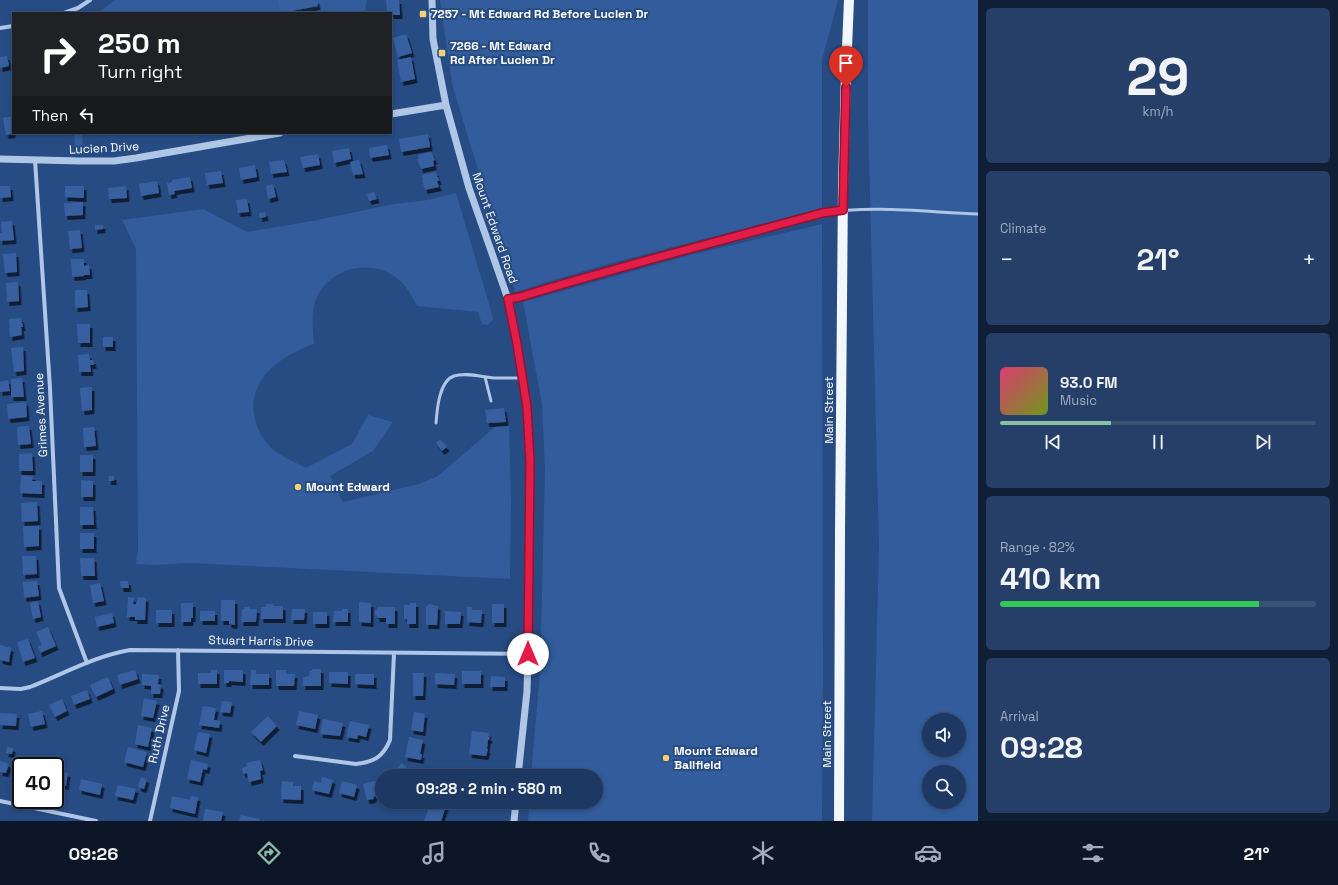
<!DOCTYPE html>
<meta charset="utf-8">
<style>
body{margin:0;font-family:"Space Grotesk",sans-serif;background:#253f68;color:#f1f3f6;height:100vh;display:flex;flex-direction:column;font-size:15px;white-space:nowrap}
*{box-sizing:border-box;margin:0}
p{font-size:13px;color:#a0acbe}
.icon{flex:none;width:22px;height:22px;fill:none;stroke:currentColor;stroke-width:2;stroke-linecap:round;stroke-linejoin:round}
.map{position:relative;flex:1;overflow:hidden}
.side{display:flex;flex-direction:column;gap:8px;padding:8px;background:#101f36;width:360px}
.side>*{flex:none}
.top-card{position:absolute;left:12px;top:12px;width:380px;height:122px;border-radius:0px;box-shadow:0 2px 6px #0003,0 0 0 1px #3b5277;background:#202124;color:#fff;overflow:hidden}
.buttons{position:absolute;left:922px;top:713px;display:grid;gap:8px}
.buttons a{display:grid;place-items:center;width:44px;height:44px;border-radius:50%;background:#1d3862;box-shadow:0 2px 6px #0003,0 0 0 1px #3b5277;font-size:20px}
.speed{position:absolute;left:12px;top:757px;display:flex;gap:8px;font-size:20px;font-weight:700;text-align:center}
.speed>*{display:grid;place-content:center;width:52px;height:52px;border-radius:50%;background:#1d3862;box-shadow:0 2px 6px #0003,0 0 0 1px #3b5277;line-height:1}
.speed .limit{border:2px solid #111;border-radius:6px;background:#fff;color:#111}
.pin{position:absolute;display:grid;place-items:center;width:34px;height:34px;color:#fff;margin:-41px -17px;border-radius:50% 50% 50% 0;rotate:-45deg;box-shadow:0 0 4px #0007}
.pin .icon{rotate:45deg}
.me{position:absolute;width:44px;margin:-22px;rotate:0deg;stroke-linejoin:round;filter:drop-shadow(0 0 3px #0008)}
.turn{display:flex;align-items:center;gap:14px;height:84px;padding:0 20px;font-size:18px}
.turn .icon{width:52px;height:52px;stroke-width:2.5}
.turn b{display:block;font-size:28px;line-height:34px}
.then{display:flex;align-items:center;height:38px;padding:0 20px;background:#0003;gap:8px;font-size:15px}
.big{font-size:30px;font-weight:700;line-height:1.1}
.side .card{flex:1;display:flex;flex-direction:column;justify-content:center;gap:6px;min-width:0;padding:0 14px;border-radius:6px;background:#253f68}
.side .dial{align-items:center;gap:0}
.dial b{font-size:52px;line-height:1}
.song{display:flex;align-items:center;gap:12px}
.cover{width:48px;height:48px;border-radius:6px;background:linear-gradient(135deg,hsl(340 70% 55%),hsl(80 70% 35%))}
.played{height:4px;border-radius:2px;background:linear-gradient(90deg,#8abfa5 35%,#3b5277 35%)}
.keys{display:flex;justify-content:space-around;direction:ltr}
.heat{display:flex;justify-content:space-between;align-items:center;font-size:22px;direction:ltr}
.charge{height:6px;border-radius:3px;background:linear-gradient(90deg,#34c759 82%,#3b5277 0)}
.trip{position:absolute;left:375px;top:769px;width:228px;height:40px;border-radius:20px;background:#1d3862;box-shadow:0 2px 6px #0003,0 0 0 1px #3b5277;font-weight:700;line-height:40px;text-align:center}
.tab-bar{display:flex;height:64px;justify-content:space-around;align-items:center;background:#0c1627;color:#a0acbe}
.tab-bar .icon{width:28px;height:28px}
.tab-bar .selected{color:#8abfa5}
.tab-bar b{font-size:18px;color:#f1f3f6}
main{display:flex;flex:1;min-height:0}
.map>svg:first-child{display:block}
</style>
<main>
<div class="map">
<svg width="978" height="821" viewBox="0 0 978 821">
<defs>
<filter id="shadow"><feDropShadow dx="2.5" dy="4" stdDeviation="0" flood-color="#0009"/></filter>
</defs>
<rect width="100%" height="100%" fill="#274b83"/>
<path fill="#325c9b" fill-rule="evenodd" d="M115,0H367L365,13H98Z
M440,0H838L822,60V208L604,265L515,292L452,84Z
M868,0H978V821H872L879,547L868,117ZM929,720H959V750H929ZM929,772H959V802H929Z
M74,133H82L83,149H75Z
M456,193L492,314L493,319L488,325L482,324L478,312L417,306C412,297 407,286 398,279C371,257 327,268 315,302C311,315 313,330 314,344C282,355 245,380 255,419C257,427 261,437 267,443C277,456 292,460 306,468L352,444L368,415L393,422L373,451L330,476L343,502L419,484L438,476L496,426L509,425L511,500L510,579L191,563L154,565L136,564L138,549L136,249L122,220L203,209L247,232L312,221L394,204L427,200Z
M822,224L823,673L822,821H528L529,802H596V776H531L540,672L545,469L542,404L523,302L694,254Z"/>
<path fill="#3861a0" filter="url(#shadow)" d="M278,0H317L318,6L281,13Z
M386,0H399L400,15H391V13H387Z
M406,34L412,53L398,57L393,38Z
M7,56L9,66L0,68V57Z
M411,57L415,79L401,82L397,60Z
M13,116V134L6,135L3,118Z
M428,134L430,147L401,152L399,139Z
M387,145L389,155L370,158L369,148Z
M349,148L351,159L334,163L332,151Z
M431,152L435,160L433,161L434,166L421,169L417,159H419L418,155Z
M318,154L320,165L303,168L300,157Z
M284,160L287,172L271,174L269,162Z
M359,160L363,174L353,175L350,162Z
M255,165L257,177L241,180L239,168Z
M221,171L223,183L207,185L205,173Z
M436,172L437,177H438L439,181H437L439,187L425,190L422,180H423L422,175Z
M190,177L192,188L174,191L175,194L169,195L167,183L172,182V180Z
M157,181L159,193L141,196L139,184Z
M273,184L276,197L268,199L266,186Z
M0,186H10L11,197L0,198Z
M65,186H84V198L65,197Z
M126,186L127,198L109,199L108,188Z
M374,192L377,199L369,201L367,194Z
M247,199L249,212L238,213L236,200Z
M83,202V215L65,216L64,203Z
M265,212L266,217L260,218L259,213Z
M12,221L14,240L0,241V233H2L1,222Z
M95,225H103V229L95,230Z
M80,230L82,248L70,249L68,231Z
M16,253L17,272L5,273L3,254Z
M71,259H84V266L89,265L90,275H84V276L72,277Z
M18,282L19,301L7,302L6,283Z
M75,290H87L88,307L75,308Z
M21,318L23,327H21L22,335L10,337L9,319Z
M77,324H90V343H78Z
M103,337H113V347H103Z
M23,347L24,371L14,372L11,348Z
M89,354L90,360H93L94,365H90L91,372H79L78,355Z
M22,378L24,397H11V379Z
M8,380L10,391L0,392V382Z
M92,387V410L82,411L80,388Z
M26,402L27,417L8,419L7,404Z
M504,408L506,422L487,423L485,410Z
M29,426L31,444L18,445L17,427Z
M94,427L96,446L84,447L83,428Z
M440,439L447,447L442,451L436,443Z
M32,453L33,471H19V454Z
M80,455H93V472H80Z
M21,475L33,476L32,481H42V494L20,493Z
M109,476H114V481H108Z
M81,480L93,481V497H81Z
M37,502L38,521L22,522L21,503Z
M80,507H93L94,525H80Z
M23,526H39V546L24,547Z
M80,533H94V549H80Z
M22,556H36L37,574L23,575Z
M80,558H94L95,576H81Z
M37,581L39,596L24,598L23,582Z
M120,581H128L129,588H121Z
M100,583L104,601L93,603L90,585Z
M128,597L134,598L133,604H136L138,597L146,598L145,620H135V617H127Z
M221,600H235V625L229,624V621H221Z
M38,601L41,617L33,619L30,603Z
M359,602L371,603V623L359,622Z
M181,603H193V618H191V622H181Z
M410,603H416V624H407V619H404V605H410Z
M266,604H273V606H283V619H261V607H266Z
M428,604L438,606L437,625H426V606H428Z
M492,604H504V623H492Z
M244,607H249V609H257L256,622H241L242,609H244Z
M377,607H395V624H386V618H377V615H375V610H377Z
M467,607H472V610H482L481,623L467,622Z
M292,609H305L304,620H291Z
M342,609H348V622H333L334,611H342Z
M156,610H172V623H156Z
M200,611H215V621H200Z
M445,611L461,612L460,624H445Z
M313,612H327V624H313Z
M112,613L114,623L97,627L95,617Z
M48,627L56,646L40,653L38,647L42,645L36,632Z
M28,639L35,658L23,662L17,642Z
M0,645L11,648L9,662L0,660Z
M312,669H321V686H303V677L309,676L310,671H312Z
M135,670L138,679L120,685L117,675Z
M211,670H217V684H198V673H211Z
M224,670H243V682L229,681V683H224Z
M251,670H256V674H269V685H250Z
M276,670H286V674H295L294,686H276Z
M462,671H481V684H462Z
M329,672H348V684L329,683Z
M413,673H424L423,696H413Z
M435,673L455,674L454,685L435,684Z
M142,674L159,675L158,684L161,685L160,694H151V686L142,685Z
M355,674H374V685L355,684Z
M491,676L505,677V687H490Z
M108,677L113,689L96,697L90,685Z
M87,690L90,699L74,705L71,696Z
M144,698L157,701L153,718L141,716Z
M62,699L67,711L55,717L49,705Z
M222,701L232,702L230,713L220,712Z
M203,706L216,708L214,720L220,721L219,728L199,725Z
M42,711L45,724L31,727L28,714Z
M299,711L318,715L315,729L296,725Z
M414,712L425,714L423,732L411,730Z
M0,713L17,714L16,726L0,725Z
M268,716L277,726L261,742L251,732Z
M323,719L343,723L340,736L320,734Z
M350,721L369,725L366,737L358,735L357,739L346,737Z
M138,725L152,728L148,747L135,744Z
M472,731L489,733L488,737H490L489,740H488L487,749H488L486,756L469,754Z
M198,732L210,734L206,753L194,750Z
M409,737L423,740L420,754H422L421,760L405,757Z
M7,747L13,748L12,754L6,753Z
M128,747L147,752L143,767L124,762Z
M191,760L208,764L207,770L203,769L200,782L187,779Z
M260,760L263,770L260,771L261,779L249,782L247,773L243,774L242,768L247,766L246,763Z
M0,761L9,764L6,773L0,772Z
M402,763L411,772L407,776H391V774Z
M55,771L68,773L66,786L55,784Z
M467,772L484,774V776H467Z
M141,777L147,779L144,789L138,787Z
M322,777L333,780L329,794L312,790L314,781L321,783Z
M81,779L102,784L100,795L79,790Z
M382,779V794L373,797L374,799L367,800L363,784Z
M282,781L293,782V786H301V800L281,799Z
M342,781L357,785L354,797L339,793Z
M118,785L136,789L133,800L115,796Z
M172,796L190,800L191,796L198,797L195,814L170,808Z
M431,802H436L446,806L441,821H424Z
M205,809L223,812L221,821H203Z
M241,815L260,819L259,821H239Z"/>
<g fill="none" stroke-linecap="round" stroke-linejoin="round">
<path stroke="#b0c6e7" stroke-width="3" d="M508,299L520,297L605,271L695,248L822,213C873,205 926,212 978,214
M485,377L491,401
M436,423C437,410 439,381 454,376C466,372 482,377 494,378C503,378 512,378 521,378"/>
<path stroke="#b0c6e7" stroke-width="4" d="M64,13L78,8L90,0
M0,28L13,26
M35,160L50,388L59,588L87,663
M0,688L21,689L30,687C63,674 95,656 130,650L528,654
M295,756L356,764C374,762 383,757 390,740L394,653
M0,801L96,821
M150,821L179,691L178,650"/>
<path stroke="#b0c6e7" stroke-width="7" d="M432,0L433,39L446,105L469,188L508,299L517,344L527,407L530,463L528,654L527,691L518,776
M391,114L446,105
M0,159L80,161H114L136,158L280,133
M514,821L516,802"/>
<path stroke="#f2f6fd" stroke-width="10" d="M839,821L840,532L843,187L846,72L849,0"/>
</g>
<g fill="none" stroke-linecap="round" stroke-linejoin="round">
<g stroke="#92132f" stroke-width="10">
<path id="route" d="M528,654L530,462L527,407L517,344L508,299L520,297C620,266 721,241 822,213L843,210L846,87"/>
</g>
<use href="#route" stroke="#e11d48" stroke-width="7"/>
</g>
<g fill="#efd276" stroke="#274b83" stroke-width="1.5">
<rect x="419" y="10" width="8" height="8" rx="2"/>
<rect x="438" y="49" width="8" height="8" rx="2"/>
<circle cx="298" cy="487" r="4"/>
<circle cx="666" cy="758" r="4"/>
</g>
<g text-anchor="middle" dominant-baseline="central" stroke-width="4" stroke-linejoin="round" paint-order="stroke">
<g font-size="12" font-weight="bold" fill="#fff" stroke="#274b83" text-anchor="start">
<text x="431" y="14">7257 - Mt Edward Rd Before Lucien Dr</text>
<text x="450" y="46">7266 - Mt Edward<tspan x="450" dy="14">Rd After Lucien Dr</tspan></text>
<text x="306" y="487">Mount Edward</text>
<text x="674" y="751">Mount Edward<tspan x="674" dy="14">Ballfield</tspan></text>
</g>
<g font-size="12" fill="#fff" stroke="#274b83">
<text transform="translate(104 148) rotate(-3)">Lucien Drive</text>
<text transform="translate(495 228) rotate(71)">Mount Edward Road</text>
<text transform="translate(829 410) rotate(-90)">Main Street</text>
<text transform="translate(41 415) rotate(-93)">Grimes Avenue</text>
<text transform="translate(261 641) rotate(1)">Stuart Harris Drive</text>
<text transform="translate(159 734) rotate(-77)">Ruth Drive</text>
<text transform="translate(827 734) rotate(-90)">Main Street</text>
</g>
</g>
</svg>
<div class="buttons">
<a><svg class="icon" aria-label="sound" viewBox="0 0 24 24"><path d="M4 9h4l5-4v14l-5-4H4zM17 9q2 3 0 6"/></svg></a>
<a><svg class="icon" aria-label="search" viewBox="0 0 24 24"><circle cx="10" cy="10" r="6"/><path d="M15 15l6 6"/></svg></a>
</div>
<div class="speed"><div class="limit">40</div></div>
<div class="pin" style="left:846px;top:87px;background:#d93025"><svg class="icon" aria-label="arrive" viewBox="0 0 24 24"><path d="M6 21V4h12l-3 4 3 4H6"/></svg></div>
<svg class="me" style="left:528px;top:654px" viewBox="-20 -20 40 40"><circle r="19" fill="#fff"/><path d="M0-13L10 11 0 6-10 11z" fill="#e11d48"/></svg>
<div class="trip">09:28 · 2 min · 580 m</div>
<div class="top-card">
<div class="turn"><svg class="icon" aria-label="right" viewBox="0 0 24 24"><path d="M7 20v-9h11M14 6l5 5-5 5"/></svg><div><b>250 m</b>Turn right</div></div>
<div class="then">Then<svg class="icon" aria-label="left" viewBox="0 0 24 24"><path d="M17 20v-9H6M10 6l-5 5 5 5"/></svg></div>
</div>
</div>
<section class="side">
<div class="card dial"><b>29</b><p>km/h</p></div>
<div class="card"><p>Climate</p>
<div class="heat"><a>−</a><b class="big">21°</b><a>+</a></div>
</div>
<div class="card">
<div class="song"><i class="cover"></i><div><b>93.0 FM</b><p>Music</p></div></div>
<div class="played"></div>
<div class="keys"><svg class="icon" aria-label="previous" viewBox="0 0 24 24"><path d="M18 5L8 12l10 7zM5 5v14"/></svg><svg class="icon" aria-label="pause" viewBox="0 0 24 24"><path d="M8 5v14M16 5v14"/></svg><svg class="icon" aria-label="next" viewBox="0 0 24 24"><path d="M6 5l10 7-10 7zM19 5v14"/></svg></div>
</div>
<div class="card"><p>Range · 82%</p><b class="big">410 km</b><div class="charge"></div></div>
<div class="card"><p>Arrival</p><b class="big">09:28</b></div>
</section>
</main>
<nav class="tab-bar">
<b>09:26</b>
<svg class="icon selected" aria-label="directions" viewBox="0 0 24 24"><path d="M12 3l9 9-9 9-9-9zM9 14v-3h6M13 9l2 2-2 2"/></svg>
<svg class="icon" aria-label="music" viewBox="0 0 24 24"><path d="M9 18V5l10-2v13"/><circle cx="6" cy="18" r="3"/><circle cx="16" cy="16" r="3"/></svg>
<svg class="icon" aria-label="phone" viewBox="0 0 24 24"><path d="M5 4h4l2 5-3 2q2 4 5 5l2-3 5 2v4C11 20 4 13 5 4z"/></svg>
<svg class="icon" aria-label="climate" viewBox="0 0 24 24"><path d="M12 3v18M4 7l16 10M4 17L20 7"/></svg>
<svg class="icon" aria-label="car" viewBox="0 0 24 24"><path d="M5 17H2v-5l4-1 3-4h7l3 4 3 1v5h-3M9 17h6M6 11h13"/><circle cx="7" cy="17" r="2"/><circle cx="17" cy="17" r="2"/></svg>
<svg class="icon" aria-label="filters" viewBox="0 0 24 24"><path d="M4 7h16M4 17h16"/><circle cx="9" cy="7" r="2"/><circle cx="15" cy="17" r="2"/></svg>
<b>21°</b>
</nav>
